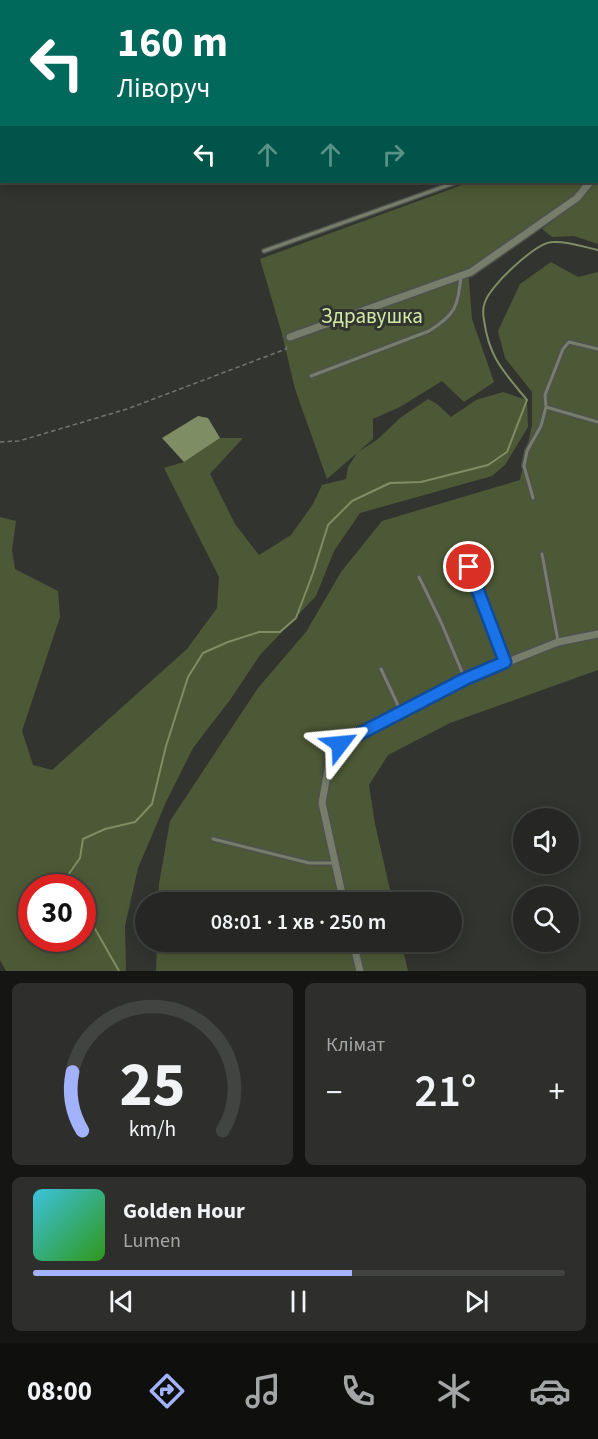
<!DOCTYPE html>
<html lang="uk">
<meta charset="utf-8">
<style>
body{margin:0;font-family:"Source Sans 3",sans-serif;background:#2e2f2c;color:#f1f3f6;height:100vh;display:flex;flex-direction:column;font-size:22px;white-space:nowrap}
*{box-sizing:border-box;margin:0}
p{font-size:20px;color:#a4a5a6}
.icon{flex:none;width:33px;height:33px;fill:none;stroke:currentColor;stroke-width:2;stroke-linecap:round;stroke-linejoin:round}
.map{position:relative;height:971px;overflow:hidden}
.panel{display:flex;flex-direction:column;gap:12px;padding:12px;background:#151514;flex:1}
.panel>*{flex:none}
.top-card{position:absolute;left:0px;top:0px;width:598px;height:183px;box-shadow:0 3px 15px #0003,0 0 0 2px #424441;background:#00695c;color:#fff;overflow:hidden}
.fabs{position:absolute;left:513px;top:808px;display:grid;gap:12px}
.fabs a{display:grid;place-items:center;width:66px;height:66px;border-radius:50%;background:#262724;box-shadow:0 3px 15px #0003,0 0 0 2px #424441;font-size:30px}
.speed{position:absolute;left:18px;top:874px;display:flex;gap:12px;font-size:30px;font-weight:700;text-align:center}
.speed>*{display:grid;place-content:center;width:78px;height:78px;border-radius:50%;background:#262724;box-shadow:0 3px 15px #0003,0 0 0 2px #424441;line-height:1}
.speed .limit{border:9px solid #d22;background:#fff;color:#111}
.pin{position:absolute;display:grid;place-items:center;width:51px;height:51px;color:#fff;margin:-26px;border:3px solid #fff;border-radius:50%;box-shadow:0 2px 6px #0007}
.me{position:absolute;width:66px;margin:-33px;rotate:61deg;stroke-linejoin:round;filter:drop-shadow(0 0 4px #0008)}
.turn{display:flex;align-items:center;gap:21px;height:126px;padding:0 18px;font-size:27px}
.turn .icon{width:78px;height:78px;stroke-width:2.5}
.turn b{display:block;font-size:42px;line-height:51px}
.lanes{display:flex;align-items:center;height:57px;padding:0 18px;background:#0003;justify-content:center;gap:30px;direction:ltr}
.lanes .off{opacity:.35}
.big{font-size:45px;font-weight:600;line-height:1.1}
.panel .card{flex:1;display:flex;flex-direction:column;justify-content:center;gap:9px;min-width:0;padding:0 21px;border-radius:9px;background:#2e2f2c}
.panel .dial{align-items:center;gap:0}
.dial svg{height:156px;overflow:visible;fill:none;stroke:#424441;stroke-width:7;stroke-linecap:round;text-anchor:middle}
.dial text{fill:#f1f3f6;stroke:none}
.song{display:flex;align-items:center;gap:18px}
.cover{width:72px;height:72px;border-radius:9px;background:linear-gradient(135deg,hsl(190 70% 55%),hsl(110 70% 35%))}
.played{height:6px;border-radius:3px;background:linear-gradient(90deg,#a2b2fd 60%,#424441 60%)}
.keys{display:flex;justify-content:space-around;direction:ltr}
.heat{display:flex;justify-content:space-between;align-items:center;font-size:33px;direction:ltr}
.panel .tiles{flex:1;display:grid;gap:12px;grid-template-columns:1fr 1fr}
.card:last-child{grid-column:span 2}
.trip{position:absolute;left:135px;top:892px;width:327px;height:60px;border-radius:30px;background:#262724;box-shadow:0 3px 15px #0003,0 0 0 2px #424441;font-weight:600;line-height:60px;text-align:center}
.tabs{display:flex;height:96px;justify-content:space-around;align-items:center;background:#0f100e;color:#a4a5a6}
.tabs .icon{width:42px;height:42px}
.tabs .on{color:#a2b2fd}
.tabs b{font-size:27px;color:#f1f3f6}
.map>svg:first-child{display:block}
</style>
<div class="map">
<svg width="598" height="971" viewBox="0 0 598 971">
<rect width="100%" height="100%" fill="#323430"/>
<path fill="#4d5936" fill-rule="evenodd" d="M598,177V244L574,236L552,237L542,229L577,203L594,182H597Z
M470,182H585L571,200L495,253L468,268L472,319L494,382L464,402L442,381L400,407L373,419V439L358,452L378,439L400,418L428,399L437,404L451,417L476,400L503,392L527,400L528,427L505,465L492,476L360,513L334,551L316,596L260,655L230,700L193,748L166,802L138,868L125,926L126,971H6L0,960V517L16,521L12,550L15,569L58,591L60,617L22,731L33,765L52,770L187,649L217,608L219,577L164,468L184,462L220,438H243L210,474L235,524L259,555L291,535L313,504L322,485L346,479L348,467L357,453L327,479L295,389L282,334L260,259ZM32,888H82V939H32Z
M551,262L578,277L598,272V670L450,723L388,755L369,785L375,824L393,903H158L159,884L170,821L258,688L306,632L341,572L382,521L520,480L532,425V392L505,358L498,331L520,284Z
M157,942H401L408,971H156Z"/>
<path fill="#7e8d63" d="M198,416L208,418L220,438L184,462L162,438Z"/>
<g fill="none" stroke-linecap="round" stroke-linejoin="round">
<path stroke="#7e8d63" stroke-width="2" d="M72,888L66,878L80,858L83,839L105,829L135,822L152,804L166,746L188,677L203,653L228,642L259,632H280L296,618L313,573L328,525L352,501L390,483L421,482L488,465L507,452L527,400C504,372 489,358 484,320C483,315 483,307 485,302C490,286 536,242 553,242C568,241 584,247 598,250
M82,906L119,971"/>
<g stroke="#4f514d" stroke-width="6">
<path id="service" d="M189,0V2
M597,134H598
M264,251L457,182
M311,376L429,331C456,314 457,308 461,277
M546,407L598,422
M533,498L524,466L527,451L541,426L546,407L545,395L563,349L569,342L598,349
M542,554L558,641
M469,567L505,662
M419,577L441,622L465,679
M381,669L397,703L399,712
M213,839L309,863H333
M339,942L352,943"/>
</g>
<g stroke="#4f514d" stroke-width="10">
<path id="minor" d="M597,173L598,171
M290,337L471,272L577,198L590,182
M344,903L322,803L329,763L340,744L465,679L558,642L598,634
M353,942L360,971"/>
</g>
<g stroke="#4f514d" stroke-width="11">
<path id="tertiary" d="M502,2L508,0
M0,121H2"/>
</g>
<path stroke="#747572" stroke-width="1.5" stroke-dasharray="4.5 3" stroke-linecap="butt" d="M0,442L19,441L127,409L286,349L287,345"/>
<use href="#service" stroke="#767d6b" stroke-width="3"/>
<use href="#minor" stroke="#767d6b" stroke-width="7"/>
<use href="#tertiary" stroke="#767d6b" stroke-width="8"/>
</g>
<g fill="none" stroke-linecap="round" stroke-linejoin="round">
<g stroke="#114b97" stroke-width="15">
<path id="route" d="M340,744L465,679L505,662L469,567"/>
</g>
<use href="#route" stroke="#1a73e8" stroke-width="10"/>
</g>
<g text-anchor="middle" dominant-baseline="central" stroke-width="6" stroke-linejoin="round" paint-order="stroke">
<g font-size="21" fill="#d2eaa6" stroke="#323430">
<text x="372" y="316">Здравушка</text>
</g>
</g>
</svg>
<div class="fabs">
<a><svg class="icon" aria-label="sound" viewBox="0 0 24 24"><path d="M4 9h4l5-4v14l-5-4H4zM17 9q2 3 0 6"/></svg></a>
<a><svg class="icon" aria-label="search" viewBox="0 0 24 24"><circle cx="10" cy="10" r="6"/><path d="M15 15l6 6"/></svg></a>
</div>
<div class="speed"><div class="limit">30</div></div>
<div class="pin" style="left:469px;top:567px;background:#d93025"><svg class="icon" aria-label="arrive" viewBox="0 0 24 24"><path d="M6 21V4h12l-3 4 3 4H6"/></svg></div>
<svg class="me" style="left:340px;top:744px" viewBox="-20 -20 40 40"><path d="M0-17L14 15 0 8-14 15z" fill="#1a73e8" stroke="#fff" stroke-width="4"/></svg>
<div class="trip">08:01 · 1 хв · 250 m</div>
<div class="top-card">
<div class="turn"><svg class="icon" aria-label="left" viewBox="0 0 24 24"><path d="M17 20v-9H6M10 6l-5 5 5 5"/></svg><div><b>160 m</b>Ліворуч</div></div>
<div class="lanes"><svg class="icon" aria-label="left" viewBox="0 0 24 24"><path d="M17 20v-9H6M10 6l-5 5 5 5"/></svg><svg class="icon off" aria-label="ahead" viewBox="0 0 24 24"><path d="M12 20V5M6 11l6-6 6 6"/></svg><svg class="icon off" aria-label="ahead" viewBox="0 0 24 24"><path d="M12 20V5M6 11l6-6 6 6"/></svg><svg class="icon off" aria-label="right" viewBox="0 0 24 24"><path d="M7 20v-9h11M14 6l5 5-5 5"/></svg></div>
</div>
</div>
<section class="panel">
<div class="tiles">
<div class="card dial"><svg viewBox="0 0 100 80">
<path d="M14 69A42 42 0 1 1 86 69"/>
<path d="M14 69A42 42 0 0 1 9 39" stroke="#a2b2fd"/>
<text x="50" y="56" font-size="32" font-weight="700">25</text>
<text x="50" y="72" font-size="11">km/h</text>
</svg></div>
<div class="card"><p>Клімат</p>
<div class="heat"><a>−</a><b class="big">21°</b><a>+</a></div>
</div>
<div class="card">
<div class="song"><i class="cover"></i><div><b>Golden Hour</b><p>Lumen</p></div></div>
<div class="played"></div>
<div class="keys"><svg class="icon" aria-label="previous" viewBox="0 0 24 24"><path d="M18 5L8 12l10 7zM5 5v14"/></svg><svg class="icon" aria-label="pause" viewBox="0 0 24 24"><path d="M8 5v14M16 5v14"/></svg><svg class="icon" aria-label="next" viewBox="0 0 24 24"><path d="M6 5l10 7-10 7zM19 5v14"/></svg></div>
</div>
</div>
</section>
<nav class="tabs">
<b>08:00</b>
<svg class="icon on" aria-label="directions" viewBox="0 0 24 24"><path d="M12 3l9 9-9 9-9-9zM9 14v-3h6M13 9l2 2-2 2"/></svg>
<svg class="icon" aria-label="music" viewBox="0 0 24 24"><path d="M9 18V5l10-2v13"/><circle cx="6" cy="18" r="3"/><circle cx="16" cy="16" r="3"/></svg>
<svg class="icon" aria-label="phone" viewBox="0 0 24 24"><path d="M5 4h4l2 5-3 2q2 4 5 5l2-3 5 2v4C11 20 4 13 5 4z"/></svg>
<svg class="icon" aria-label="climate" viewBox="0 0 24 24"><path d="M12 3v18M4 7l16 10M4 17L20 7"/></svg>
<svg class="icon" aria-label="car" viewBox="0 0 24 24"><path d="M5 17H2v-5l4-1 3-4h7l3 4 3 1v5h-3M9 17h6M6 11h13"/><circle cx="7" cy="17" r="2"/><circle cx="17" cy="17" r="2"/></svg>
</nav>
